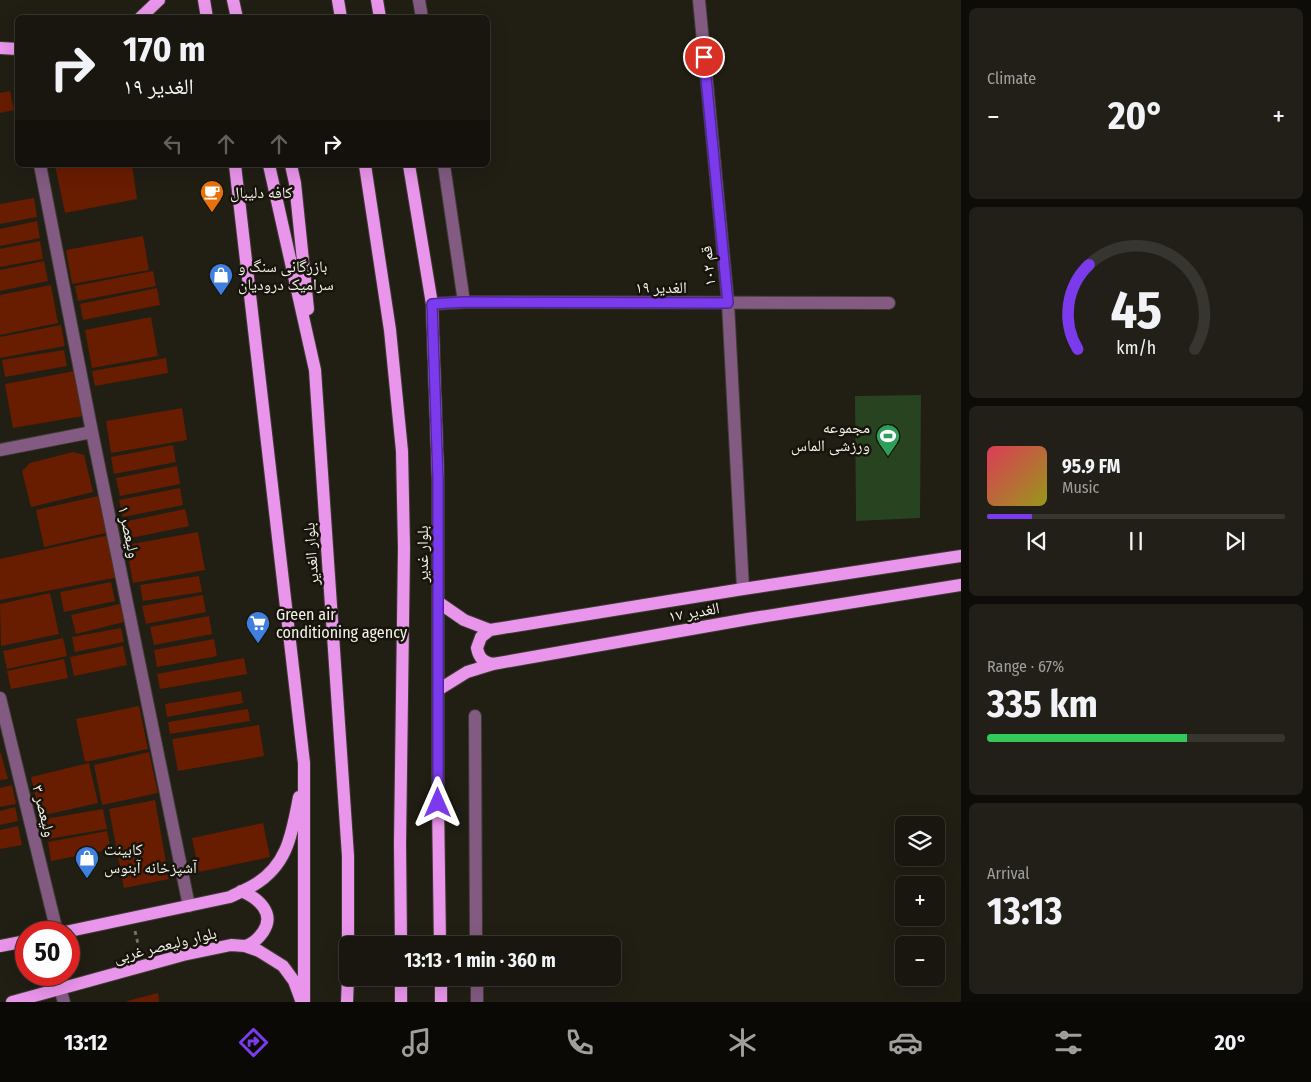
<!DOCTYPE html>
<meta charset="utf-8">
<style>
body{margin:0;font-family:"Fira Sans Condensed","Noto Naskh Arabic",sans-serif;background:#221f18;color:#f1f3f6;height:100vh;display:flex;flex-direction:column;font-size:19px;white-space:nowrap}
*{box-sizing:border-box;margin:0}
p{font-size:16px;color:#9f9f9e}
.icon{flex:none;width:28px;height:28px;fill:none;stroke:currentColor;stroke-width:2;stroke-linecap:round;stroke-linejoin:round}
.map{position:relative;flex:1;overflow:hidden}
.side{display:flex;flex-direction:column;gap:8px;padding:8px;background:#0e0c08;width:350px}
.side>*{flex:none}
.top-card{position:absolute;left:15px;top:15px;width:475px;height:152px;border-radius:8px;box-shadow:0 5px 20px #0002,0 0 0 1px #37352f;background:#19160f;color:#f1f3f6;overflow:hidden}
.tools{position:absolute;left:895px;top:816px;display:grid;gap:10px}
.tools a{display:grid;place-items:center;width:50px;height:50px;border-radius:8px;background:#19160f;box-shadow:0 5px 20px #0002,0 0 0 1px #37352f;font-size:25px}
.speed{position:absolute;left:15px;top:921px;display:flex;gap:10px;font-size:25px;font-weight:700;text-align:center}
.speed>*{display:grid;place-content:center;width:65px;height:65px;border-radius:50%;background:#19160f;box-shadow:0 5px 20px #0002,0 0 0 1px #37352f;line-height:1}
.speed .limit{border:8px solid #d22;background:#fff;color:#111}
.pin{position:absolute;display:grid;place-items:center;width:42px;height:42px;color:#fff;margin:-21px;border:2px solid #fff;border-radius:50%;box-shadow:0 1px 5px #0007}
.me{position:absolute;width:55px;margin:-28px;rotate:0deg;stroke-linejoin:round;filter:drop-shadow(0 0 4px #0008)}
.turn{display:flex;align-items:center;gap:18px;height:105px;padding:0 25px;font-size:22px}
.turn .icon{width:65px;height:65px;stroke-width:2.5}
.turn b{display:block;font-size:35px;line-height:42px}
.lanes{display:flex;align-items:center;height:48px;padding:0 25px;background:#0003;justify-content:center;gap:25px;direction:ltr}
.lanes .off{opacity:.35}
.big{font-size:38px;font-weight:700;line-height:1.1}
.side .widget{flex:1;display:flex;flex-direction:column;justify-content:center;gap:8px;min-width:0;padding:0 18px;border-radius:8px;background:#221f18}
.side .dial{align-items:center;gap:0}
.dial svg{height:130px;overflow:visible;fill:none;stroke:#37352f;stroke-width:7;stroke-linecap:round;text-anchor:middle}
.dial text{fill:#f1f3f6;stroke:none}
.song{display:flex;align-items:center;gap:15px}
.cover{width:60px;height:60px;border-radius:8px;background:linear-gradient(135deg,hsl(350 70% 55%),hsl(60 70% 35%))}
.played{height:5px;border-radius:2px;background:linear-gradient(90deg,#7c3aed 15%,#37352f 15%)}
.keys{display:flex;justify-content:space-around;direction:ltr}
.heat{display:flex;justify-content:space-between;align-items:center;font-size:28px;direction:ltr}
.charge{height:8px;border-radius:4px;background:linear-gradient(90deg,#34c759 67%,#37352f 0)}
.trip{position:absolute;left:339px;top:936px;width:282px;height:50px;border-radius:8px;background:#19160f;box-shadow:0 5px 20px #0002,0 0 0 1px #37352f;font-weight:700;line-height:50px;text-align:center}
.menu{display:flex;height:80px;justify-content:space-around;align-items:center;background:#0a0906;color:#9f9f9e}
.menu .icon{width:35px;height:35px}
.menu .on{color:#7c3aed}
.menu b{font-size:22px;color:#f1f3f6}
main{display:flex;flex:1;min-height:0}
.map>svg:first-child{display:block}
</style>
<main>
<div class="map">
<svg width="961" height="1002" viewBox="0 0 961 1002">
<rect width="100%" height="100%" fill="#211e14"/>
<path fill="#28431f" d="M921,395L920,518L856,521L855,396Z"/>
<path fill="#681c00" d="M10,91L14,110L0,113V93Z
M55,165H132L137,199L65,213Z
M34,198L37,217L0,224V204Z
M37,221L40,238L0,246V229Z
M143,236L149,270L72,284L66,250Z
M40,241L43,259L0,267V249Z
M44,261L48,281L0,291V270Z
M153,271L156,286L78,301L75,286Z
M51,285L58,323L0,335V295Z
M157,288L160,305L83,320L80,304Z
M151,317L158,356L92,368L85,330Z
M61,325L65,346L0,358V337Z
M64,350L67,366L5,377L2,360Z
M166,358L168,373L95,386L92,371Z
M75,371L83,416L13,428L5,384Z
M182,408L187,440L111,453L106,421Z
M173,445L176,462L114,474L111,457Z
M73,452L84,455L93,492L31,507L22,471L30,463Z
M177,466L180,484L120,496L116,478Z
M180,488L183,505L123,517L119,500Z
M98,496L106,533L44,547L36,510Z
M185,509L189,526L126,539L123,522Z
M198,532L205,570L133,583L126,545Z
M109,535L119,577L0,600V559Z
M199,576L202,592L143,601L140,585Z
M111,582L115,601L64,612L60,592Z
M50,593L59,634L1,646L0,604Z
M203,595L206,612L146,624L142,606Z
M120,604L124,622L76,634L71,615Z
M209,616L212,634L154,645L150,627Z
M121,628L124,642L75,652L72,637Z
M63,638L67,656L7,669L3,651Z
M214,639L217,656L157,667L154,650Z
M123,646L127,665L74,676L70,657Z
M244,658L247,674L160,689L157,674Z
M64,659L68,678L11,689L7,671Z
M241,691L243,703L167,717L165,704Z
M139,706L148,749L85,762L76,719Z
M248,709L250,721L170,734L168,722Z
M259,725L264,756L178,771L172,739Z
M0,751L8,779L0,780Z
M149,752L158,793L102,805L94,765Z
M89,763L98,803L40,816L31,777Z
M12,785L16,804L0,807V788Z
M155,800L169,879L124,888L109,809Z
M15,807L18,821L0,825V811Z
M103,809L107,829L48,839L45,819Z
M263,823L270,857L199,872L192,838Z
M18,826L22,845L0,849V830Z
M107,831L111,849L51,861L48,842Z
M158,993L159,1002H127V1001Z"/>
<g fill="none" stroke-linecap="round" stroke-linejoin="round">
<g stroke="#3e3c32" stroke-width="14">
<path id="minor" d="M419,0L422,18
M699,0L728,303L743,589
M40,165L92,432L189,906
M444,165L464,302
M432,304L464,302L889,303
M0,450L92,432
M0,698L57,932
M475,716L476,945
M477,978V1002
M60,989L64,1002"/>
</g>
<g stroke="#3e3c32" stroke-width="14">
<path id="major" d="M204,0L207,18
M233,0L237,18
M338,0L341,18
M377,0L380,18
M140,18L159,0
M0,48L18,49
M235,165L304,763V1002
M269,165L315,370L348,856V945
M291,165L295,183L308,309
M365,165L390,330L402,451L404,548L400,844L401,945
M409,165L432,304L438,479V803L440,945
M438,602L464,620L490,630L743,589L961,556
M490,630L481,637L477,648C479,658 483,662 493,664
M438,690L467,672L493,664L748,619L961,585
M241,891C258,898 276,913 263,932C258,939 253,944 245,946
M65,932L230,897C238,893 247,889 254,885C288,865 292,833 299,797
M0,946L26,941
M401,978V1002
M441,978V1002
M12,1002L183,955L231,945L245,946L259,951L283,966L294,981L301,1000
M347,1002L348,978"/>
</g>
<path stroke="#737068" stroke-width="3" stroke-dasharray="4 4" stroke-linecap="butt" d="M135,931L140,952"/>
<use href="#minor" stroke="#825a82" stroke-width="12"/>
<use href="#major" stroke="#e995eb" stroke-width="12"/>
</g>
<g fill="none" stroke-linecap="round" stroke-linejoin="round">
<g stroke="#51269a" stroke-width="12">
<path id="route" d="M438,803V479L432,304L464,302L728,303L704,57"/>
</g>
<use href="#route" stroke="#7c3aed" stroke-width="9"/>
</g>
<defs>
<g id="cafe-pin" transform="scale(1.25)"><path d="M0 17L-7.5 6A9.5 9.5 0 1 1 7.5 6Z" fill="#e8710a" stroke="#17150b"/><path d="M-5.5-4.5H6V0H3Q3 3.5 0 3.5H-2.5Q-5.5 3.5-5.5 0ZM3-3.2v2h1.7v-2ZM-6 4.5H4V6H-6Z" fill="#fff"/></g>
<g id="shop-pin" transform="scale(1.25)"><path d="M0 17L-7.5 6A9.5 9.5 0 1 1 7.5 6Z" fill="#3f7fe0" stroke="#17150b"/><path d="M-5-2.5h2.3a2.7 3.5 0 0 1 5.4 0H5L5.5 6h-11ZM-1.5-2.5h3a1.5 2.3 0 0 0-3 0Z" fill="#fff"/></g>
<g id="stadium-pin" transform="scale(1.25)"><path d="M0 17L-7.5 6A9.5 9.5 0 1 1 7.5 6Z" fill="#2e9e5b" stroke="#17150b"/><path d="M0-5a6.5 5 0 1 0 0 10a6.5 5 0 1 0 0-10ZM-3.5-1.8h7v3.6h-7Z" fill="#fff"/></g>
<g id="supermarket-pin" transform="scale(1.25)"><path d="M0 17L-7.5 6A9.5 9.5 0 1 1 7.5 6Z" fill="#3f7fe0" stroke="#17150b"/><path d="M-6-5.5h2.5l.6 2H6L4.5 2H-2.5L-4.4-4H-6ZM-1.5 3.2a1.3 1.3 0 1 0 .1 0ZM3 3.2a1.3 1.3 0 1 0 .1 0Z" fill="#fff"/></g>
</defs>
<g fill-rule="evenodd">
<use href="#cafe-pin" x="212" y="192"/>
<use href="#shop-pin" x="221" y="275"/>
<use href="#stadium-pin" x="888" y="436"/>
<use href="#supermarket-pin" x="258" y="623"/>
<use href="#shop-pin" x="87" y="858"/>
</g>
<g text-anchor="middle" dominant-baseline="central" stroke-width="5" stroke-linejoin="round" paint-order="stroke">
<g font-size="16" fill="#f3f1eb" stroke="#17150b" text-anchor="start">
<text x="230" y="192">کافه دلیبال</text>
<text x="238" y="266">بازرگانی سنگ و<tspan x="238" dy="18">سرامیک درودیان</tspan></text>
<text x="870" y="427" text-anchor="end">مجموعه<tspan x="870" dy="18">ورزشی الماس</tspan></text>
<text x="276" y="614">Green air<tspan x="276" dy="18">conditioning agency</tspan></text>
<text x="104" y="849">کابینت<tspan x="104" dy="18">آشپزخانه آبنوس</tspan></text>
</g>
<g font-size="16" fill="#f3f1eb" stroke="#17150b">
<text transform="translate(708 266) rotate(-96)">قم ۱۰۲</text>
<text x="661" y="287">الغدیر ۱۹</text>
<text transform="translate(129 532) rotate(78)">ولیعصر ۱</text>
<text transform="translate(311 554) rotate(-94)">بلوار الغدیر</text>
<text transform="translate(422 554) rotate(-90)">بلوار غدیر</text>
<text transform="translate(694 612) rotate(-10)">الغدیر ۱۷</text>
<text transform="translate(44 811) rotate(76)">ولیعصر ۳</text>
<text transform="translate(165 945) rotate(-14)">بلوار ولیعصر غربی</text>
</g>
</g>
</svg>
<div class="tools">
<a><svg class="icon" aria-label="layers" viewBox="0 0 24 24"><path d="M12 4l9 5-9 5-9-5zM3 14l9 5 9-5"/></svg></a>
<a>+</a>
<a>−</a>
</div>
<div class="speed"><div class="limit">50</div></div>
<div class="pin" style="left:704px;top:57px;background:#d93025"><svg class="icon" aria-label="arrive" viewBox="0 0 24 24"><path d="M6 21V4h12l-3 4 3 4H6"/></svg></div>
<svg class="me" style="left:438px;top:803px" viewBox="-20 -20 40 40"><path d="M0-17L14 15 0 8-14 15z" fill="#7c3aed" stroke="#fff" stroke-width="4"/></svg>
<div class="trip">13:13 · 1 min · 360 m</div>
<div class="top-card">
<div class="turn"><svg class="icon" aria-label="right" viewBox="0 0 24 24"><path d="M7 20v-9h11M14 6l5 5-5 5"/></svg><div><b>170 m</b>الغدیر ۱۹</div></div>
<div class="lanes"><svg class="icon off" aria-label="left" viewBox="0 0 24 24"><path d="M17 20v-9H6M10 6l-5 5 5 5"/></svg><svg class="icon off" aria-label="ahead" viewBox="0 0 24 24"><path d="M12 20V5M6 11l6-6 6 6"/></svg><svg class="icon off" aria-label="ahead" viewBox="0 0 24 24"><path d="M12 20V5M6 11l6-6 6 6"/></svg><svg class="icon" aria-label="right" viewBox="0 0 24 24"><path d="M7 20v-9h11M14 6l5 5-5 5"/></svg></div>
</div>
</div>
<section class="side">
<div class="widget"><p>Climate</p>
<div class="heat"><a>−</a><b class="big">20°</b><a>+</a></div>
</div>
<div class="widget dial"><svg viewBox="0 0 100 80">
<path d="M14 69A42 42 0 1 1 86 69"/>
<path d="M14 69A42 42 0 0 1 21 17" stroke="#7c3aed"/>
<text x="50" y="56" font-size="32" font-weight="700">45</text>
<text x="50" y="72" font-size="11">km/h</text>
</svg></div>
<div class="widget">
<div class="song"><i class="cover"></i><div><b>95.9 FM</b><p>Music</p></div></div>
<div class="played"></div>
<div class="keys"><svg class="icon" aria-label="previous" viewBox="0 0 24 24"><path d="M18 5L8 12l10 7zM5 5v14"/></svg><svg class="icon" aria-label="pause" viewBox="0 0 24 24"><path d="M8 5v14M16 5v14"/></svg><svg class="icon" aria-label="next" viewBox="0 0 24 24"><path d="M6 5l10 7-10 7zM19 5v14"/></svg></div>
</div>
<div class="widget"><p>Range · 67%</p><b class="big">335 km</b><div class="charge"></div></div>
<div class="widget"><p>Arrival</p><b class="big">13:13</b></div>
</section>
</main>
<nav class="menu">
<b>13:12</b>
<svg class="icon on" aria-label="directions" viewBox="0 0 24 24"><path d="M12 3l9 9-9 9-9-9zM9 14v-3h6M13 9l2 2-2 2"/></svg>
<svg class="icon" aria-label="music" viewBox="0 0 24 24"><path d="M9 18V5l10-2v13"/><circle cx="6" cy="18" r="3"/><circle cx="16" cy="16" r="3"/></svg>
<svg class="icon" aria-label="phone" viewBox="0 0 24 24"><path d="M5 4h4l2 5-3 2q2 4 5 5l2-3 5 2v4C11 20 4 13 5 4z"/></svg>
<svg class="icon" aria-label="climate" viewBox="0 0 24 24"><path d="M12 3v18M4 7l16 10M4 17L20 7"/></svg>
<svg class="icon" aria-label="car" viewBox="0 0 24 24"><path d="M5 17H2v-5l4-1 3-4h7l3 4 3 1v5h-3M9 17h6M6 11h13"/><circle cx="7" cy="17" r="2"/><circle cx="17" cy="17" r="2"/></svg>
<svg class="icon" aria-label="filters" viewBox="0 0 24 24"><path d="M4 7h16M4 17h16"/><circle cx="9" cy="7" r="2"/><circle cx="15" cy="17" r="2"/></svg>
<b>20°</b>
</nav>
